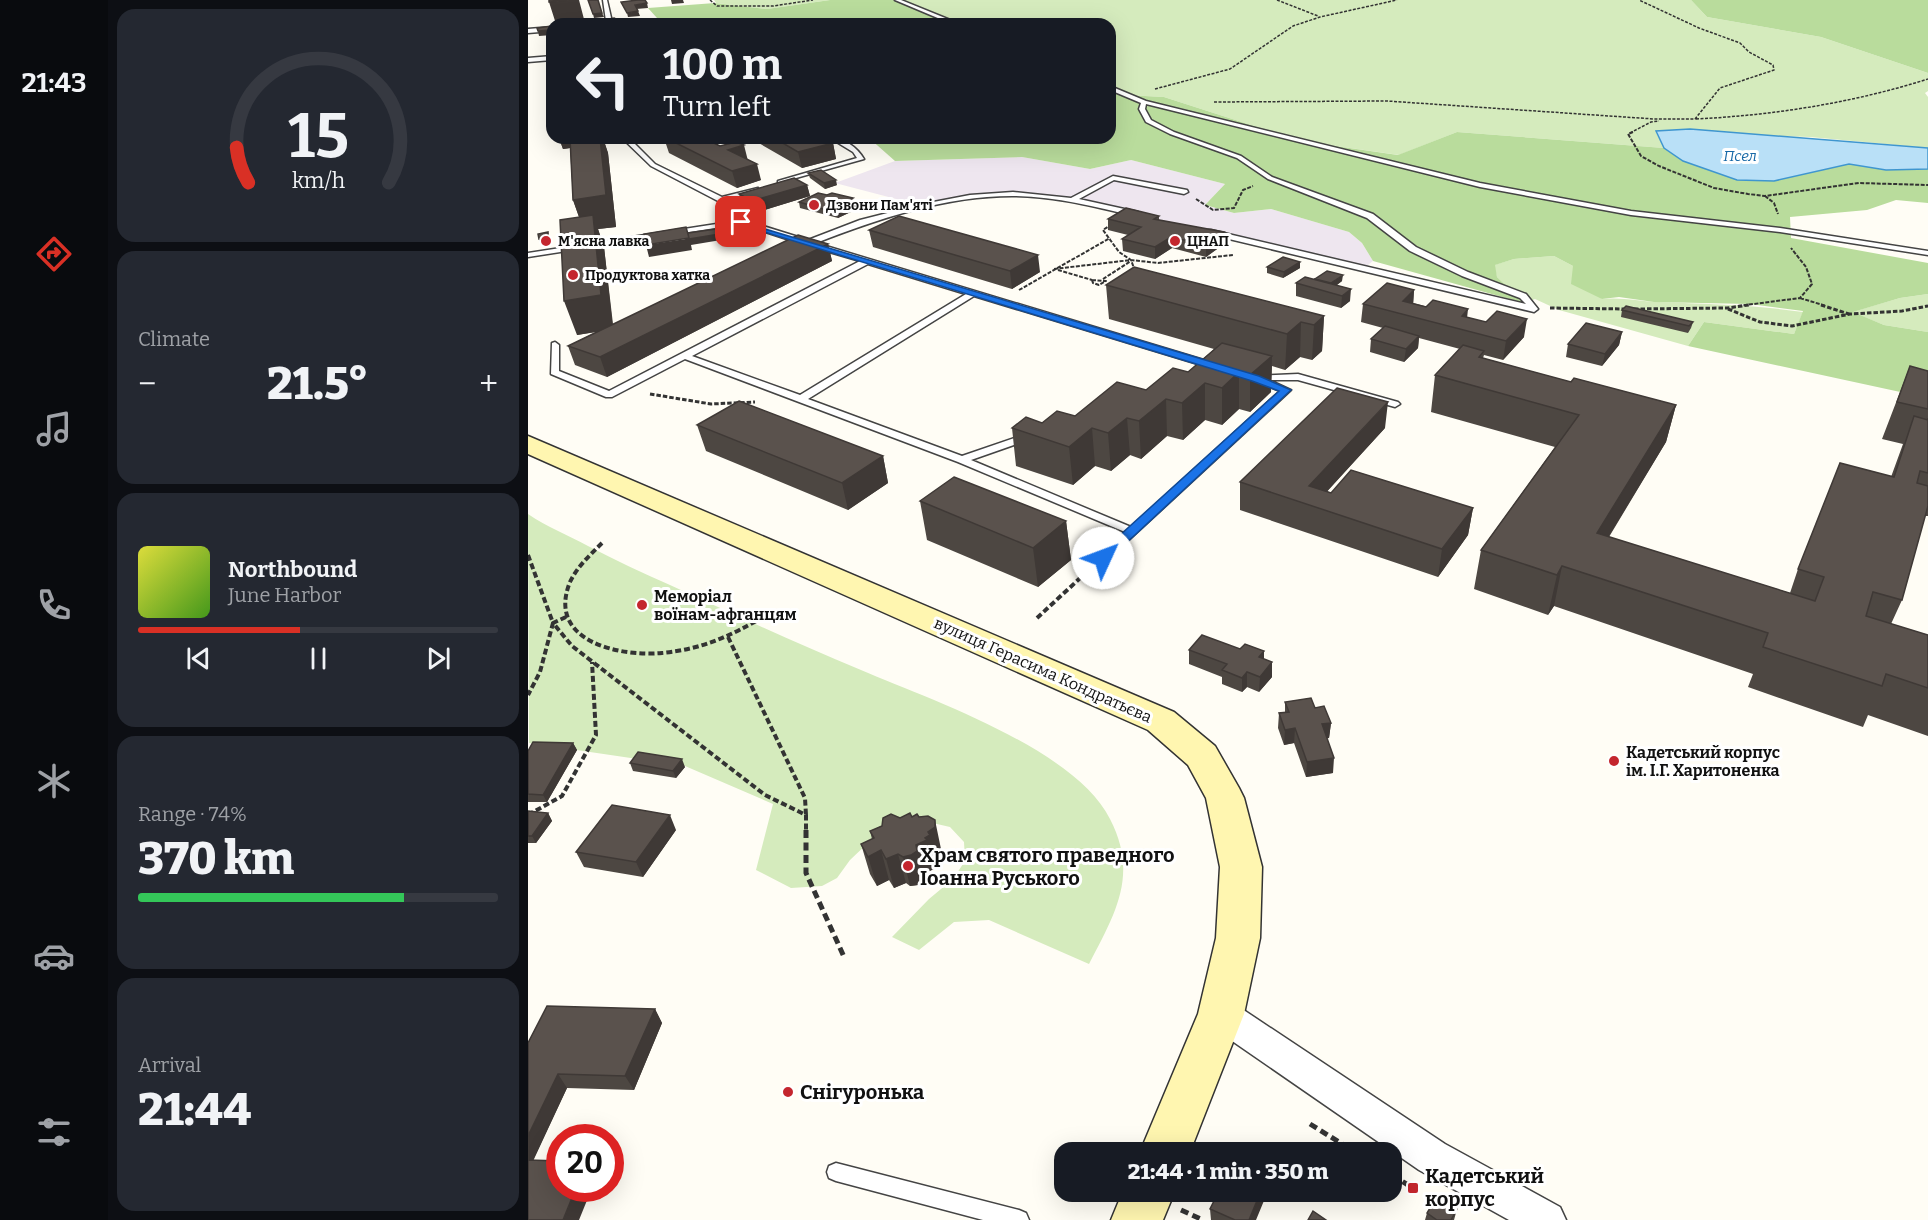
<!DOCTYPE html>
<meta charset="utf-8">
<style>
body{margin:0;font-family:Bitter,serif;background:#242831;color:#f1f3f6;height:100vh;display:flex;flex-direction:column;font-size:22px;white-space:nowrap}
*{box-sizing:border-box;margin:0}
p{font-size:20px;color:#9ea1a6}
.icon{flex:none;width:33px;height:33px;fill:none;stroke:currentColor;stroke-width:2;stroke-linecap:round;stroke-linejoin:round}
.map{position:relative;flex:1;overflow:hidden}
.details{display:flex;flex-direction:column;gap:9px;padding:9px;background:#0d0f14;width:420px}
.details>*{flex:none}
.top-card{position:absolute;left:18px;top:18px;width:570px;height:126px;border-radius:18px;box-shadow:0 6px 24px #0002;background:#171b24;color:#f1f3f6;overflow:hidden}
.speed{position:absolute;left:18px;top:1124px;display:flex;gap:12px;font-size:30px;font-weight:700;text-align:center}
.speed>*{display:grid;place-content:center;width:78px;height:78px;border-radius:50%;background:#171b24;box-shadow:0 6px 24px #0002;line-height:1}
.speed .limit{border:9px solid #d22;background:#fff;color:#111}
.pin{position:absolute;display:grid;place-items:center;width:51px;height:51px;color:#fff;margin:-26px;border-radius:12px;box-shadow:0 3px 9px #0006}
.me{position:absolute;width:66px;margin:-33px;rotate:47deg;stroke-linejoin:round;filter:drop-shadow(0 0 4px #0008)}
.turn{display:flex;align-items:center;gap:21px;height:126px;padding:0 18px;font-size:27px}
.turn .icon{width:78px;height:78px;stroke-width:2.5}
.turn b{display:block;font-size:42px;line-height:51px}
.big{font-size:45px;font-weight:800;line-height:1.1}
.details .tile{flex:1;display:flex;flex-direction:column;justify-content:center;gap:9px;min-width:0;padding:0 21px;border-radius:18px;background:#242831}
.details .dial{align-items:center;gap:0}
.dial svg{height:156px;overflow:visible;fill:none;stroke:#363941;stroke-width:7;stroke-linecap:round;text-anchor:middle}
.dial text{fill:#f1f3f6;stroke:none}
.song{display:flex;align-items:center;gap:18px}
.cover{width:72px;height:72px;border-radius:9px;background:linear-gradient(135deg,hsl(60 70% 55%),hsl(100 70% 35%))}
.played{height:6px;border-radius:3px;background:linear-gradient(90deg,#d93025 45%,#363941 45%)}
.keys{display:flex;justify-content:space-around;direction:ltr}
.heat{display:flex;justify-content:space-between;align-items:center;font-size:33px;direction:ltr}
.charge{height:9px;border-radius:4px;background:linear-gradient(90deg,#34c759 74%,#363941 0)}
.trip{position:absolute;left:526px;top:1142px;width:348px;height:60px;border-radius:18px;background:#171b24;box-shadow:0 6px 24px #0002;font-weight:800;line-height:60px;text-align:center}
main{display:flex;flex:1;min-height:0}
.dock{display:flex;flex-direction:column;width:108px;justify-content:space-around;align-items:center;background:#090b0e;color:#9ea1a6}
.dock .icon{width:42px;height:42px}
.dock .on{color:#d93025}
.dock b{font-size:27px;color:#f1f3f6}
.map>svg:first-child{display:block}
</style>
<main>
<nav class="dock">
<b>21:43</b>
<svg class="icon on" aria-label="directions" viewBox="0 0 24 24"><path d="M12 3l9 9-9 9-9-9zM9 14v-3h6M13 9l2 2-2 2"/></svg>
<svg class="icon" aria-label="music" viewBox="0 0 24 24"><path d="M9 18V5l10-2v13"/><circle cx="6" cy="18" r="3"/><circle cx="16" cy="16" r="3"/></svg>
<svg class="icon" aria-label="phone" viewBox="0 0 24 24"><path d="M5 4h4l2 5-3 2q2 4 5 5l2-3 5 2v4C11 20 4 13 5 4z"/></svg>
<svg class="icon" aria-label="climate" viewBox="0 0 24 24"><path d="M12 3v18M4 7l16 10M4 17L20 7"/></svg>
<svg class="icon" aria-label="car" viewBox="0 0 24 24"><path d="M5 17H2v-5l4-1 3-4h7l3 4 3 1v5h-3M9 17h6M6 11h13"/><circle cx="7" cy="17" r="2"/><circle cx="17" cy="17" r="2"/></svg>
<svg class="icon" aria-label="filters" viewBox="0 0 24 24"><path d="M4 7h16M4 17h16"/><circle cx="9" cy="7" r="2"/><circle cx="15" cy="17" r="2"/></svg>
</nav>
<section class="details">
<div class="tile dial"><svg viewBox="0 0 100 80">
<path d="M14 69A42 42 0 1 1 86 69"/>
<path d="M14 69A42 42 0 0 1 8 51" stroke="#d93025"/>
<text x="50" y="56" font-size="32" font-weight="700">15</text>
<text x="50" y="72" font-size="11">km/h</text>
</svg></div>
<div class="tile"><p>Climate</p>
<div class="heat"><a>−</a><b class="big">21.5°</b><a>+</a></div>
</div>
<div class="tile">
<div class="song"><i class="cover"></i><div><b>Northbound</b><p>June Harbor</p></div></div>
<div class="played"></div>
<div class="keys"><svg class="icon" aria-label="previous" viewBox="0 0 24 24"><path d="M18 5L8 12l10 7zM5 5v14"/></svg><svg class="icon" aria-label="pause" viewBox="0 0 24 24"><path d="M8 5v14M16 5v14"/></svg><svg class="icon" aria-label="next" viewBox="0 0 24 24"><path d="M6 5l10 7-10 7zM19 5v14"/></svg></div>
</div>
<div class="tile"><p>Range · 74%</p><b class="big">370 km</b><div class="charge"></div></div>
<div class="tile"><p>Arrival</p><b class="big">21:44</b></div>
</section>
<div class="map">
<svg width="1400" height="1220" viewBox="0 0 1400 1220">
<rect width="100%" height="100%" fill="#fffdf5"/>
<path fill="#eee6ef" d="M494,157L562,169L603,160L697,184L677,205L706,213L743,209L821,232L834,243L845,261L836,268L544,200L485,194L442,197L395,206L307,183L367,161Z"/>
<path fill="#d5ebbd" d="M186,0H302L239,9L188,3Z
M371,0H1163L1179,17L1293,37L1400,73V91L1397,93L1400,97V148L1282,137L1128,132L1136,148L929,132L871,155L773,141L636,97L598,95L582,88V24H428Z
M1026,256L1045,266L1074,299C1093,297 1111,301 1130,302C1179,304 1226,305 1275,312L1266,334L1176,322L1160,346L1031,310L1007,299L996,303L969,277L966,265L986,259Z
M1400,294V332L1356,325L1324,312L1372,298Z
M0,514C19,527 40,535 60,546C87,560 114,573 142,585C205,614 268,643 333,670C403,700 547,749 582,819C611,875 587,914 561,964L461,920L426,922L391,950L364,937L401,899L425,879L437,861L436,842L422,827L396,821L341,842L322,860L309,878L294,886L263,888L228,870L245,804L157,766L1,743Z"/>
<path fill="#b9dc9c" d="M302,0H371L428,24H144L129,18L120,8L187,3L239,9Z
M1163,0H1400V73L1293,37L1179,17Z
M582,88L598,95L636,97L773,141L870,155L929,132L1136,148L1155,161L1246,181L1321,164L1358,170L1400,169V203L1368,200L1339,210L1262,217L1263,238L1400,263V294L1372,298L1325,312L1356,325L1400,332V398L1160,346L1176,322L1266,334L1275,311L1222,304L1126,302L1091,297L1074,299L1043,284L1045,266L1026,256L986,259L967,265L969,277L996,303L845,261L834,243L821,232L743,209L706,213L677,205L697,184L603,160L562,169L494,157L367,161L341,138H582Z"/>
<path fill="#b9e0f7" stroke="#3f96cf" stroke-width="1.5" d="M1162,129L1400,148V169L1358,170L1321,164L1246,181L1209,180L1155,161L1136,148L1128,131Z"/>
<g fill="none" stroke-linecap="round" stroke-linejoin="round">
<g stroke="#444" stroke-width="3">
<path id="lane" d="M75,0H79L84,22L60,24L78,21Z
M367,0H373L432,24H424Z
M24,27V31L0,33V29Z
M24,56V60L0,62V58Z
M582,86L618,101L952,183L1103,211L1252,228L1400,251V255L1252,232L1103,215L952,187L618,104L617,109L623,120L646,132L713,156L744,177L845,214L888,247L940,272L998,294L1010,309L1006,312L680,234V230H683L998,304L992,298L934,276L882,251L839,218L740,179L709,158L642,134L618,122L611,109L613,103L582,90Z
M94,138H101L127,164L194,197L230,188V192L198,200L216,220L280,240L332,220L395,204L442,195L485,192L543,198L585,176L659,190L660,192L656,194L586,180L551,199L610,212L611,214L607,216C567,207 526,196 484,196C417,196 350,219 288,243L689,364V368H683L446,296L280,399L434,456L495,435H503V439L443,460L603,527L752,391L726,380V376L770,374L870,402L872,404L867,407L770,380H741L763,390L579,560H571L569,558L571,556L597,532L430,462L157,359L84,397H78L23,374L24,343L27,342L31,345V371L81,391L332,261L284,247V244L277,245L213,224L0,257V253L208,221L190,201L123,166ZM340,264L438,294L272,395L164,356Z
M302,138C316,138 329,147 336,159L250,183V181L329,158L325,152Z
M308,1163L491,1210L498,1213L501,1220H455L308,1181L301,1178L299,1172L301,1166Z"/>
</g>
<g stroke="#444" stroke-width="3">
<path id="street" d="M693,999L705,1003L917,1144L1032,1207L1038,1220H981L891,1170L681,1025L676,1014L681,1003Z"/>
</g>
<g stroke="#333" stroke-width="3">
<path id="secondary" d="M0,436L646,712L687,746L711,788L716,798L734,867L732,938L716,1014L662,1152H612L670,1014L688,938L692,867L678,798L660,765L620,730L0,454Z
M595,1191H647L635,1220H583Z"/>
</g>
<path stroke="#333" stroke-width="1.5" stroke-dasharray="3 1.5" stroke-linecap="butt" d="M182,0L189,6H245L285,0
M749,0L790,16
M627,89L702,69L765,26L792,17L869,0
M686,102L859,101L1126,119H1167L1192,88L1246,70L1245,65L1221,52L1212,43L1171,28L1111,0
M1168,119C1247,115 1324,103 1400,79
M1102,133L1123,122L1131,121"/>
<path stroke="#333" stroke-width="2" stroke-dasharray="4 1.5" stroke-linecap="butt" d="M1105,132L1100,134L1113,156L1131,166L1186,188L1220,194L1237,196L1331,183L1400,185
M1237,196L1246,203L1250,214
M668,199L685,210L706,208L715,190L725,186
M584,224L575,230L591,252L603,260L607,271
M526,269L603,260L630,263L705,255
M530,270L564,280
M575,279L603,261
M564,280L578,281L571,285L565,283Z
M491,290L582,238
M1272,298L1298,306
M1210,306L1272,298L1284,284L1278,267L1263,248
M1398,306H1400"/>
<path stroke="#333" stroke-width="3" stroke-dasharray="4.5 2" stroke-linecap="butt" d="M1293,305L1321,314
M1022,308L1099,309
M1106,309L1199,308L1221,305
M1200,309L1232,322L1264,326L1322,314L1374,311L1400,306
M122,394L183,404L227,402"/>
<path stroke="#333" stroke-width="4" stroke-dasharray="6 3" stroke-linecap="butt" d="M74,543C62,555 49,567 42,582C18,641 91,657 134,653C175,649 202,636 237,616
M0,555L25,623L12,672L0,695
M38,617L25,623L44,646L237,795L278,815V831
M509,618L563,568
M200,637L277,798L278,815
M0,815L34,796L68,735L64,662"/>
<path stroke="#333" stroke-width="5" stroke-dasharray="8 4.5" stroke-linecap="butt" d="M278,830V873L317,959
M782,1124L827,1152
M864,1175L885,1188L888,1183
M653,1210L675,1220"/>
<use href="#lane" fill="#fff" fill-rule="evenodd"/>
<use href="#street" fill="#fff" fill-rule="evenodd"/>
<use href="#secondary" fill="#fff6b0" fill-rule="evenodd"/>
</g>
<path fill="#4d4742" d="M31,138H75L80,153L88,227L70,229L76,247L85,324L300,244L304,261L79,377L47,365L40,346L68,332L49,335L51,217L45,200L42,148L35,149Z
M136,138H175L220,160L233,180L209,188L141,153Z
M222,138H295L305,143L308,159L274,168Z
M280,173L309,185L297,189L282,178Z
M279,185L282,196L227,213L214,205L211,194Z
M299,195L325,198L326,203L329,209L310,218L272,208L271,202Z
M631,216V220L696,244L678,257L644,248L627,259L595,251L594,239L600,235L580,230V219Z
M341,230L512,272L484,289L345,247Z
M772,262V268L755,278L739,273V267Z
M787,279L814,281L809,285L822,301L813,308L768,296V283Z
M578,285L796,316L794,351L784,360L772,357L757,370L744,366L743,392L722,412L711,409L694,425L677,420L655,440L639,436L613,459L602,455L583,471L567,466L545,485L488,466L484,428L547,416L618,390L660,372L686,349L581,319Z
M886,290L885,303L939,317L996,337L975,360L956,355L955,358L1043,382L1148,405L1138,442L1081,537L1262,593L1270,569L1363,477L1375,444L1354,439L1382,366L1400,371V516H1397L1374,600L1363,624L1400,635V736L1340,715L1335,727L1220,687L1225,674L1026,606L1020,615L946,589L953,550L1027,447L903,412L907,375L932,349L891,338L890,348L876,362L842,352L843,339L855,328L833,322L835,304Z
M1094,310L1165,322L1163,328L1160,333L1093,317Z
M1094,332L1091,345L1074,366L1038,357L1040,344Z
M169,425L355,456L360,483L320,510L178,451Z
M857,428L799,491L803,493L945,508L940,535L910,577L712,510V482Z
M392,501L538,521L543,560L510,587L399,540Z
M712,649L736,651V659L744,677L731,692L719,687L714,692L694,684V677L661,664V650Z
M757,702L787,708L803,723L801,738H799L805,773L778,777L766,743L756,745L750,728L751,713L757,712Z
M45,743L49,750L19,802H0V751Z
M102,763L157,767L148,778L105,771Z
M0,811L20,813L24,821L8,843H0Z
M384,817L413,849L414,856L408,861L409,864L405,866L406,869L395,874L396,880L390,885L382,886L378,883L366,888L361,880L349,886L342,874L333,844L344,839L342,831L372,818Z
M148,830L115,877L56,867L48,852Z
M127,1009L134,1023L106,1090L39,1088L5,1160L0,1220V1043Z
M682,1209L728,1220H683Z
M929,1209L926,1220H897L899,1213Z"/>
<path fill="#3f3936" d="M41,0H51L57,23L28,24L21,2Z
M143,0H155L156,3L144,4Z
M119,3L120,8L108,9L107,5Z
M110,11L112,16L100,17L99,13Z
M74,13L76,17L66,18L65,14Z
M24,30V35L11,36L10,31Z
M31,138H75L80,153L88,227L70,229L76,247L85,329L49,335L36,301L56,231L45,200L72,144L35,149Z
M305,143L308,159L274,168L270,152Z
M216,145L220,161L200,150Z
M229,164L233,180L209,188L204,171Z
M308,180L309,185L297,189L296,183Z
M279,185L282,196L227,213L224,201Z
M328,203L329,209L310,218L309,213Z
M20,232L23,243L13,245L11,239Z
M204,232L205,238L163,245L164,250L121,257L118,245Z
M696,232V244L678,257V245Z
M643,237L644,248L627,259V247Z
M300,244L304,261L79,377L72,357Z
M510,255L512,272L484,289L482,271Z
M772,262V268L755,278L756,272Z
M815,275L814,281L799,292V286Z
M823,289L822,301L813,308L814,296Z
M886,290L885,308L875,301Z
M940,309L938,328L934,316Z
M796,316L794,351L784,360L786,325Z
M999,319L996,337L975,360L978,341Z
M773,322L772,357L757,370L759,334Z
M1094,332L1091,345L1074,366L1077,354Z
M891,336L890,348L876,362L878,349Z
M744,356L743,392L722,412V375Z
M711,372V409L694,425V388Z
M677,383V420L655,440L654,403Z
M638,399L639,436L613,459L611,421Z
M860,402L857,428L785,507L781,486Z
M1148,405L1138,442L1059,572L1069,533Z
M599,418L602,455L583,471L580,433Z
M564,428L567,466L545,485L541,447Z
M355,456L360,483L320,510L314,483Z
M945,508L940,535L910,577L914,549Z
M538,521L543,560L510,587L505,548Z
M1034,566L1026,606L1020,615L1029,575Z
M736,651V666L731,657Z
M744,662V677L731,692L732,677Z
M719,672V687L714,692V678Z
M803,723L801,738L793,739L794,724Z
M767,728L766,743L756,745L757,730Z
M45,743L49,750L19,802L15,795Z
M806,758L805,773L778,777L779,762Z
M154,759L157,767L148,778L145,771Z
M20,813L24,821L8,843L4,836Z
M142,815L148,830L115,877L108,862Z
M407,820L413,849L414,856L408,861L409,864L405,866L406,869L395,874L396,880L390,885L382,886L375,857L397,838Z
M353,850L361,880L349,886L340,857Z
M370,854L378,883L366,888L358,859Z
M127,1009L134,1023L106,1090L97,1076Z
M30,1074L39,1088L0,1172V1136Z
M48,1188H64L51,1220H35Z
M733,1191H740L728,1220H721Z"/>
<path fill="#5a524d" stroke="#3f3936" stroke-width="1.5" d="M21,0H41L21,2Z
M60,0H70L74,13L65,14Z
M110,0H117L119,3L107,5L110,11L99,13L93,2Z
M86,18L97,24H59L58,23Z
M24,26V30L10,31L9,28Z
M42,138H72L78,195L45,200Z
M138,138H175L192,146L208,142L216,145L200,150L229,164L204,171Z
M246,138H295L305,143L270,152Z
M293,170L308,180L296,183L280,173Z
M266,178L279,185L224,201L211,194Z
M290,193L299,195L304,193L325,198L319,201L328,203L309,213L271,202Z
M598,208L631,216L626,219L696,232L678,245L643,237L627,247L594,239L613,227L580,219Z
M65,215L73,295L36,301L32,220Z
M371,216L510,255L482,271L341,230Z
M158,227L161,238L118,245L116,234Z
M202,227L204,232L161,239L160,233Z
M20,232V237L11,239L10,234Z
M270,235L300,244L72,357L40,346Z
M755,257L772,262L756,272L739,267Z
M606,267L796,316L786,325L773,322L759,334L578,285Z
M799,271L815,275L803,283L787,279Z
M777,277L823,289L814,296L768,283Z
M859,283L886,290L875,301L898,307L905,300L940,309L934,316L958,322L969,311L999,319L978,341L835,304Z
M1098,306L1165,322L1161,326L1094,310Z
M1058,323L1094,332L1077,354L1040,344Z
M857,326L891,336L878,349L843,339Z
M694,343L744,356L722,375L711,372L694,388L677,383L654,403L638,399L611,421L599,418L580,433L564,428L541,447L484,428L498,417L514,423L529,411L547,416L589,382L618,390L645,368L660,372Z
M935,345L956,351L951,357L1043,382L1046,378L1148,405L1069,533L1287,601L1296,577L1270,569L1312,463L1366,477L1386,416L1400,420V418V473L1392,471L1389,483L1400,486V506L1374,600L1345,592L1338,616L1400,635V688L1358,674L1354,686L1235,647L1240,633L1034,566L1029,575L953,550L1051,415L907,375Z
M1382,366L1400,371V409L1369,402Z
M809,388L860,402L781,486L803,493L823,470L945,508L914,549L712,482Z
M211,401L355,456L314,483L169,425Z
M426,477L538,521L505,548L392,501Z
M674,635L712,649L717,644L736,651L731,657L744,662L732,677L719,672L714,678L694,670L699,664L661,650Z
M783,698L787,708L796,706L803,723L794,724L806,758L779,762L767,728L757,730L751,713L761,712L757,702Z
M5,742L45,743L15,795L0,794V751Z
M110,752L154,759L145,771L102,763Z
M84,805L142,815L108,862L48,852Z
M0,811L20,813L4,836H0Z
M382,813L384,817L389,814L391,817L400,816L407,820V827L400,832L402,835L397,838L399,840L388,845L389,851L383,855L375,857L370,854L358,859L353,850L340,857L333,844L346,838L342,831L354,826L355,818L363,814L372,818Z
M19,1006L127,1009L97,1076L30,1074L0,1136V1043Z
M0,1160L32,1161V1188H48L35,1220H0Z
M691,1191H733L721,1220H707L682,1209Z
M909,1196L929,1209L923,1220H909L899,1213Z
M785,1211L798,1220H780Z"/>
<path fill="#1a73e8" stroke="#114b97" stroke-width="1.5" d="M210,221L731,376L763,390L580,560H570L568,558L570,555L751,391L724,381L210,224Z"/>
<g fill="#c4262e" stroke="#fff" stroke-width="2">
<circle cx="286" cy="205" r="6"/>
<circle cx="18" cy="241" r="6"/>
<circle cx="647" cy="241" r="6"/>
<circle cx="45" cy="275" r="6"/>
<circle cx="114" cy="605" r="6"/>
<circle cx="1086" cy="761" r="6"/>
<circle cx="380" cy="866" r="6"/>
<circle cx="260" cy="1092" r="6"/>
<rect x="879" y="1182" width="12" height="12" rx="3"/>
</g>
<g text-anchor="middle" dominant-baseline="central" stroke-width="6" stroke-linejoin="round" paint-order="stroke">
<g font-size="14" font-weight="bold" fill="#111" stroke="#fff" text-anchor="start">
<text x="298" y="205">Дзвони Пам'яті</text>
<text x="30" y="241">М'ясна лавка</text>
<text x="659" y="241">ЦНАП</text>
<text x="57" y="275">Продуктова хатка</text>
</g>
<g font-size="15" font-style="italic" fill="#1768a6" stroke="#fff">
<text x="1212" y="156">Псел</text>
</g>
<g font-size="16" font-weight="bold" fill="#111" stroke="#fff" text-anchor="start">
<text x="126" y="596">Меморіал<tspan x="126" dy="18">воїнам-афганцям</tspan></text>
<text x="1098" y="752">Кадетський корпус<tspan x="1098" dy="18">ім. І.Г. Харитоненка</tspan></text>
</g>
<g font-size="16" fill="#111" stroke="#fff">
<text transform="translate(515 670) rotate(24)">вулиця Герасима Кондратьєва</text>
</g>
<g font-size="20" font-weight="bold" fill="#111" stroke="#fff" text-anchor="start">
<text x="392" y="855">Храм святого праведного<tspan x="392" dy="23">Іоанна Руського</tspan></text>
<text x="272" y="1092">Снігуронька</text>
<text x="897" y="1176">Кадетський<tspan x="897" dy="23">корпус</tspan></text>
</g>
</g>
</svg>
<div class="speed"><div class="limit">20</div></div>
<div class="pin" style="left:213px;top:222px;background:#d93025"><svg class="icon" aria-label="arrive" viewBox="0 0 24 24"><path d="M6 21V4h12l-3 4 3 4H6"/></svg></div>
<svg class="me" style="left:575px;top:558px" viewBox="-20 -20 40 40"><circle r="19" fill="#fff"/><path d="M0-13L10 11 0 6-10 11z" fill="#1a73e8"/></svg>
<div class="trip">21:44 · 1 min · 350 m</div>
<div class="top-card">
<div class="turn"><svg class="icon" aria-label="left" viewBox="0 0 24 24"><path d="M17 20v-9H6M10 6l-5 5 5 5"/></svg><div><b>100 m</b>Turn left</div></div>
</div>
</div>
</main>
